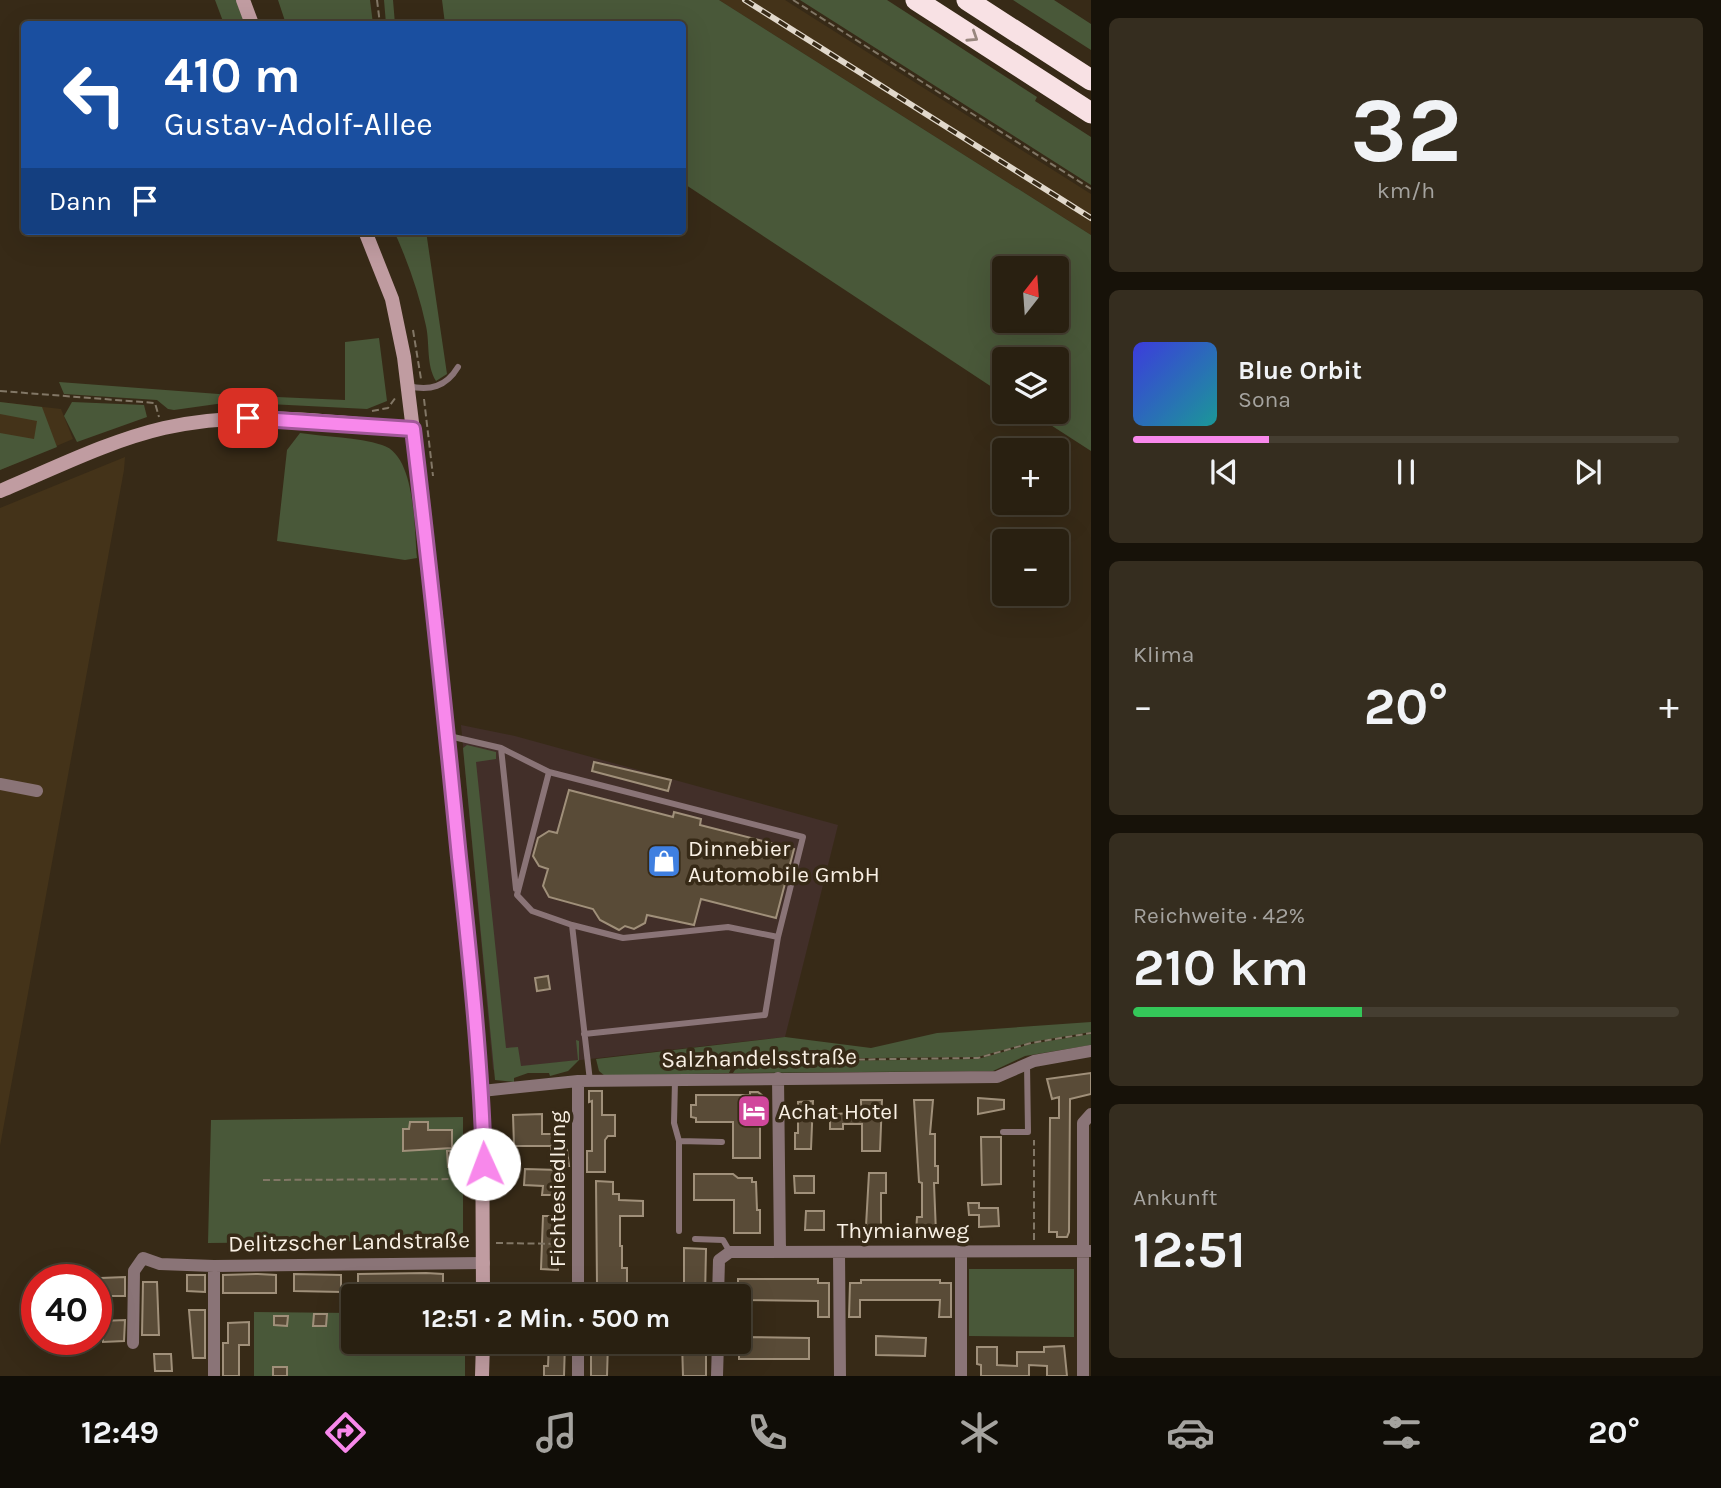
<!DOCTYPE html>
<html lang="de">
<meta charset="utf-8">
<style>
body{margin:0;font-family:Karla,sans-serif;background:#352d1f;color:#f1f3f6;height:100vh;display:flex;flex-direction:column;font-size:26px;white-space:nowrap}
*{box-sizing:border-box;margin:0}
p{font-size:23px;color:#a5a39f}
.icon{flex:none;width:38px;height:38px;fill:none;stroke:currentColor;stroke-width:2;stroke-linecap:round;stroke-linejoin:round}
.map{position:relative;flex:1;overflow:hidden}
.side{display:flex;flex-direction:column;gap:18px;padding:18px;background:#171209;width:630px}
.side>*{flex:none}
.top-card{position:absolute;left:21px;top:21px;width:665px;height:214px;border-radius:7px;box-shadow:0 7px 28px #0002,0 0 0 2px #453e31;background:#1a4fa0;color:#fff;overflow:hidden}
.needle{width:46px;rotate:17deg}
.buttons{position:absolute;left:992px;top:256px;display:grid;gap:14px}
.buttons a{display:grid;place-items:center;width:77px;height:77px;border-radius:7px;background:#292011;box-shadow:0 7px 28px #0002,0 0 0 2px #453e31;font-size:35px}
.speed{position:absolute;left:21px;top:1264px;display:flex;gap:14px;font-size:35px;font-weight:700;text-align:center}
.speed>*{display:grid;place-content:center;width:91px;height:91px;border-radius:50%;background:#292011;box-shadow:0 7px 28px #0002,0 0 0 2px #453e31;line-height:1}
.speed .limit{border:10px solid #d22;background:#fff;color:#111}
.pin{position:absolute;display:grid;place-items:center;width:60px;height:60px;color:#fff;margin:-30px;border-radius:14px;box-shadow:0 4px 10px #0006}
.me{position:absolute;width:77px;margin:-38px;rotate:358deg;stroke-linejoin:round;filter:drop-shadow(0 0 5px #0008)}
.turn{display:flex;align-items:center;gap:24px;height:147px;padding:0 28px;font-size:32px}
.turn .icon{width:91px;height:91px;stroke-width:2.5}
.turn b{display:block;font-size:49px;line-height:60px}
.then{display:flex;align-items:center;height:66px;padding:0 28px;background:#0003;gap:14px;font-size:26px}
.big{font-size:52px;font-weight:700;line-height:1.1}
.side .tile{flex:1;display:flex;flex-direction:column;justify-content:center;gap:10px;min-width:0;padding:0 24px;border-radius:10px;background:#352d1f}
.side .dial{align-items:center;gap:0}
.dial b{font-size:91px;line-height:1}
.song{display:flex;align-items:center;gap:21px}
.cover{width:84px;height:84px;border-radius:10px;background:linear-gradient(135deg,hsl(240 70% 55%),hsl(180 70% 35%))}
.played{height:7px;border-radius:4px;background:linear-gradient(90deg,#f888eb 25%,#453e31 25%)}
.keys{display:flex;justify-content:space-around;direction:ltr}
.heat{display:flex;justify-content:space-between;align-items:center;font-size:38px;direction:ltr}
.charge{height:10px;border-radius:5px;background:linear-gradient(90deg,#34c759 42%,#453e31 0)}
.trip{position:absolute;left:341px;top:1284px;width:410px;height:70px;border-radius:7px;background:#292011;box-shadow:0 7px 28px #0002,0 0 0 2px #453e31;font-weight:700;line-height:70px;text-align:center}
.tab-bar{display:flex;height:112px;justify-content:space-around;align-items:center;background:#100d07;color:#a5a39f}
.tab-bar .icon{width:49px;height:49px}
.tab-bar .on{color:#f888eb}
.tab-bar b{font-size:32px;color:#f1f3f6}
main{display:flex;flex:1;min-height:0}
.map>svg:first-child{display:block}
</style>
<main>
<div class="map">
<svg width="1091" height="1376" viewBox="0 0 1091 1376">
<rect width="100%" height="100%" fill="#372a17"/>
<path fill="#422f29" d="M461,725L515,736L838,825L785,1037L493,1070Z"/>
<path fill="#443319" d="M719,0H785L1091,194V235Z
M0,402L61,409L73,439L0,470Z
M125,457L124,470L0,1146V508Z"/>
<path fill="#495839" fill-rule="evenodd" d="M215,0H236L245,24H224Z
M278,0H370L373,24H286Z
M384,0H393L395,24H386Z
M442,0H719L1091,235V451L1029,411H1057V359H1004V395L683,183L682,24H445ZM1004,268H1057V320H1004Z
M800,0H887L1037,97L1035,101L1091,137V185Z
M1013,0H1054L1091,24V50Z
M394,231H426L447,374L436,381C426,365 430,344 426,326C419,293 408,262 394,231Z
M379,338L387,401L367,409L231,402L174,410L168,409L157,400L64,394L59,382L232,395L345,400V342Z
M0,402L42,407L57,447L0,470V433L34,439L37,421L0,414Z
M72,402L144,405L147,417L77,442L64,416Z
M300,433C326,437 357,437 382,445C416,455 414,528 417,558L405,560L277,541L287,450Z
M467,745L496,752V759L476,762L506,1048L518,1047L521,1066L578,1060L576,1040L579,1041V1060L568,1071L550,1076L549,1073H528L514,1078V1082L495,1080L463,748Z
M1091,1022V1032L1031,1042L978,1057L758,1059L734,1062L729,1073L605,1076L599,1071L596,1059L785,1037L871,1048L937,1033Z
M1091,1034V1045L1025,1056L993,1071L733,1073L740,1062L978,1059L1031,1044Z
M463,1117V1240L208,1243L211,1120Z
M969,1269H1074V1337L969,1336Z
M254,1312L353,1313L354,1342H465V1376H254Z"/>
<path fill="#594b37" stroke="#a0907a" stroke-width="2" d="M594,762L671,780L668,791L592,771Z
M569,790L673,817L674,812L701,819L700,825L794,849L776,918L701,899L694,925L647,915L645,923L634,929L625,926L619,930L600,920L593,909L549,897L543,886L548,869L539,866L533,856L538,838L549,831L557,833Z
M548,976L550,989L537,991L535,978Z
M1091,1073V1094L1070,1099L1069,1232L1067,1237H1057V1232H1049L1050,1118H1059V1097L1052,1099L1047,1079Z
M589,1091H602V1115H615V1136H608L605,1140V1172H587V1151H592V1101L589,1102Z
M750,1092H758L763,1096V1105H760V1158H733V1122H696V1118L691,1117V1105H696V1095H750Z
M978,1098L1004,1100V1109L978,1114Z
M861,1100H882L880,1151H862V1124H843V1129H830V1114L861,1113Z
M914,1100H933L930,1134H935V1166H938V1183H934L936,1233H916L917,1217H922V1183L919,1182Z
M813,1101L811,1149H795V1133H798V1102Z
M542,1114V1134H565L569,1166L551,1165V1146H514L513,1115Z
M410,1122H428V1130H452V1148L403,1151V1129H409Z
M981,1137H1001V1184L982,1185Z
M462,1150V1167H448L447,1151Z
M525,1169L559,1170V1195H542L543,1186L524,1185Z
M869,1173H886V1193H881V1226H866Z
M694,1174H733L738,1178H752V1182H756L757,1210H760V1233H734V1200H694Z
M794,1176H814V1193H795Z
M596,1181L613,1182V1194H619V1200L643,1201V1216H620V1246H622V1268H627V1286L597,1285Z
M968,1203H979V1208H998L999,1226L979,1227V1215H969Z
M806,1211H824V1230H805Z
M543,1216H559L558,1270L541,1269Z
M684,1248L706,1249L705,1297H684Z
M426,1273L443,1274V1293L358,1292V1274Z
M258,1274L276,1275V1293H223V1275Z
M294,1274L341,1275V1292L294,1291Z
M187,1275H205V1292L187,1291Z
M125,1277V1296H102L101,1278Z
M738,1279H818V1283H829V1317H818V1301L738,1300V1293H728V1283H738Z
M861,1280H940V1283H951V1317H939L940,1300H860V1317H849L850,1283H861Z
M143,1282H157L159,1335H142Z
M552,1283L569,1284L568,1297H551Z
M588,1285L604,1286V1297H588Z
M96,1299H108V1319H97Z
M189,1310H205V1358H193Z
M314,1314H327L326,1326H313Z
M274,1316H288L287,1326L274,1325Z
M125,1320L124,1341L103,1342L102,1321Z
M249,1322V1345H239V1376H223V1343H228V1323Z
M876,1336L926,1338L925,1356L876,1355Z
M739,1337L809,1338V1359H739Z
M549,1342H565L564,1376H544V1366H548Z
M591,1342H608L607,1376H591Z
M682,1342H706V1376H683Z
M1064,1346L1067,1376H1047V1366L1029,1365V1376H981V1365L977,1364V1347H997V1365L1017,1366V1352H1044V1347Z
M154,1354H171L172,1371H155Z
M273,1367H287V1376H273Z"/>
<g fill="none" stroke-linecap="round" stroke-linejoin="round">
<path stroke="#827766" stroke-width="2" stroke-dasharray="7 3.5" stroke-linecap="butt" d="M377,0L380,24
M793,0L1091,189
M413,330L421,379
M0,391L155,403L159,417
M424,399L433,476
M372,411L388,408L396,397
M733,1065L740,1061L978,1058L1031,1043L1091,1033
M263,1180L469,1179
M1034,1240V1140
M496,1243L567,1244"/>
<path stroke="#8a7477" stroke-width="6" d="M408,386C430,391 446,387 458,367
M449,736L501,748L549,772L517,895L532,911L572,925L590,1081
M501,748L516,889
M549,772L803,837L778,937
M572,925L623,938L728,927L778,937L765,1015L584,1034
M675,1081L674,1123L679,1141V1231
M1003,1132H1028L1027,1064
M679,1141L722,1142
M695,1239L723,1240L730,1252"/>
<path stroke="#8a7477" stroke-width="12" d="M0,784L37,791
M778,1078L780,1252
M578,1081V1297
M482,1091L578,1081L997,1077L1034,1061L1091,1051
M839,1252L840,1376
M214,1266V1376
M718,1297L719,1260L730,1252L1091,1251
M133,1343L134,1271L143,1258L160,1264L214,1266L484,1263
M578,1376V1342
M717,1376L718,1342
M961,1376V1251
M1083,1376V1123L1091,1114"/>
<path stroke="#c09ca1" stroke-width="14" d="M243,0L252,24
M365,231L392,299L404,357L436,618L482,1091L483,1297
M0,491C53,469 108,441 164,428C246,409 331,422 413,429
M482,1376L483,1342"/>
<path stroke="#f8e1e4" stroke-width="21" d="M916,0L1091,113
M967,0L1091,80"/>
<g stroke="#e1d8cb" stroke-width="6">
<path id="rail" d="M745,0L1091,218"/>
</g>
<use href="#rail" stroke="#372a17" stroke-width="3.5" stroke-dasharray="10" stroke-linecap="butt"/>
</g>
<defs><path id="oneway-chevron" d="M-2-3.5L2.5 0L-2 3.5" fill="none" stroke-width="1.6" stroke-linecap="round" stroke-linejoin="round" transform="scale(1.75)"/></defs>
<use stroke="#98867e" href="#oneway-chevron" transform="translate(973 37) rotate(33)"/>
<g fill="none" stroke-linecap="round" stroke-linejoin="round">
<g stroke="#a15899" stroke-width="18">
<path id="route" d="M248,418L413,429C430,571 445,714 459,857C470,959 481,1061 484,1164"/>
</g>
<use href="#route" stroke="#f888eb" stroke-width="12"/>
</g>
<defs>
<g id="shop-square" transform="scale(1.75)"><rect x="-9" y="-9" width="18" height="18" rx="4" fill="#3f7fe0" stroke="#372a17"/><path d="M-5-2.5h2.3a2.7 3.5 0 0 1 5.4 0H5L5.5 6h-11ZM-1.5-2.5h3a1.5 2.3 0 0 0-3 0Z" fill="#fff"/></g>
<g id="hotel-square" transform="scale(1.75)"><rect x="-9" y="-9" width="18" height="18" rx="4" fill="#d1479c" stroke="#372a17"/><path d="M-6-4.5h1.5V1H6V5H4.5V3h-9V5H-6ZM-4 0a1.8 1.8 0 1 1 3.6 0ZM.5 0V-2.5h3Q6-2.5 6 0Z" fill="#fff"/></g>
</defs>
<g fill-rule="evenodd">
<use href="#shop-square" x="664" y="861"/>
<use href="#hotel-square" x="754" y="1111"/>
</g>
<g text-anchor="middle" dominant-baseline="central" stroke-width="7" stroke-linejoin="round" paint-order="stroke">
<g font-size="23" fill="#f9f0e4" stroke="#372a17" text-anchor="start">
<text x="688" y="848">Dinnebier<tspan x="688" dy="26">Automobile GmbH</tspan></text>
<text x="778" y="1111">Achat Hotel</text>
</g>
<g font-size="23" fill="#f9f0e4" stroke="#372a17">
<text transform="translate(759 1058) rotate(-1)">Salzhandelsstraße</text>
<text transform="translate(557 1189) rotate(-90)">Fichtesiedlung</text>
<text x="903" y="1230">Thymianweg</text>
<text transform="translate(349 1242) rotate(-1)">Delitzscher Landstraße</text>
</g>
</g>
</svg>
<div class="buttons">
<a><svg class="needle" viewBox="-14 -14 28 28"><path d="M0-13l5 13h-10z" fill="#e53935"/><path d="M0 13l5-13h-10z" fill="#a5a39f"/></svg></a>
<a><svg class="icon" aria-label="layers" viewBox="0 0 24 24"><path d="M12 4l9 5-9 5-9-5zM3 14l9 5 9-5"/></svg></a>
<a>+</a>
<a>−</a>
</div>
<div class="speed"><div class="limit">40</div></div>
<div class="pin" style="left:248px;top:418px;background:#d93025"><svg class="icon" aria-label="arrive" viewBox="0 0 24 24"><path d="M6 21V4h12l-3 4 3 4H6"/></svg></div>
<svg class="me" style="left:484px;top:1164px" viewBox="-20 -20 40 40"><circle r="19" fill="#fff"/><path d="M0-13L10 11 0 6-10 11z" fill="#f888eb"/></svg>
<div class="trip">12:51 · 2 Min. · 500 m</div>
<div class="top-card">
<div class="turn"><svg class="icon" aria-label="left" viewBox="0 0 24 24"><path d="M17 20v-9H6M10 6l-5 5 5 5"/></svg><div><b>410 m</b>Gustav-Adolf-Allee</div></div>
<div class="then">Dann<svg class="icon" aria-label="arrive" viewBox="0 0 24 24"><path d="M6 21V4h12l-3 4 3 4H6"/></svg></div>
</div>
</div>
<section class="side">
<div class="tile dial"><b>32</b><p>km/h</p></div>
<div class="tile">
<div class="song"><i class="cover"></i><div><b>Blue Orbit</b><p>Sona</p></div></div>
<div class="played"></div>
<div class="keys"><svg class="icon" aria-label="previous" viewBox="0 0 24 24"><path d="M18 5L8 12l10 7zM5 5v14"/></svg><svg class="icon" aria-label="pause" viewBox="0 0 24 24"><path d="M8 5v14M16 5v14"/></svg><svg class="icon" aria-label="next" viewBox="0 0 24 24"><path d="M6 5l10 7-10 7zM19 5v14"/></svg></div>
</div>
<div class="tile"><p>Klima</p>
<div class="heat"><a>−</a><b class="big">20°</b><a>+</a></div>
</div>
<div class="tile"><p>Reichweite · 42%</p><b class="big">210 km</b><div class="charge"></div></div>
<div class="tile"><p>Ankunft</p><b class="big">12:51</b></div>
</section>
</main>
<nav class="tab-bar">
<b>12:49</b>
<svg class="icon on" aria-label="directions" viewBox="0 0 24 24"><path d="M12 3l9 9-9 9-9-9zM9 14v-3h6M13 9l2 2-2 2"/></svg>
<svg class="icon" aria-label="music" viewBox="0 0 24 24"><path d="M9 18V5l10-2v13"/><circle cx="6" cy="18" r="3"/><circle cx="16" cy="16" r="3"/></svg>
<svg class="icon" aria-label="phone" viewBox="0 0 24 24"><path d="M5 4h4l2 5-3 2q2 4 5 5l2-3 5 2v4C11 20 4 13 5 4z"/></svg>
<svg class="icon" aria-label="climate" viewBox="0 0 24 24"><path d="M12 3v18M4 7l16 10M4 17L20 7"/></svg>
<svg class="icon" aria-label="car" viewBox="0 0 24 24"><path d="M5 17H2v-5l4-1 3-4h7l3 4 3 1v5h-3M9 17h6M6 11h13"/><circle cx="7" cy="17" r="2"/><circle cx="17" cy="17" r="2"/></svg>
<svg class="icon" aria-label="filters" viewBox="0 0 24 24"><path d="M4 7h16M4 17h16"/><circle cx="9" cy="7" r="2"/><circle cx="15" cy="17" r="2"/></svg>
<b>20°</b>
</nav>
